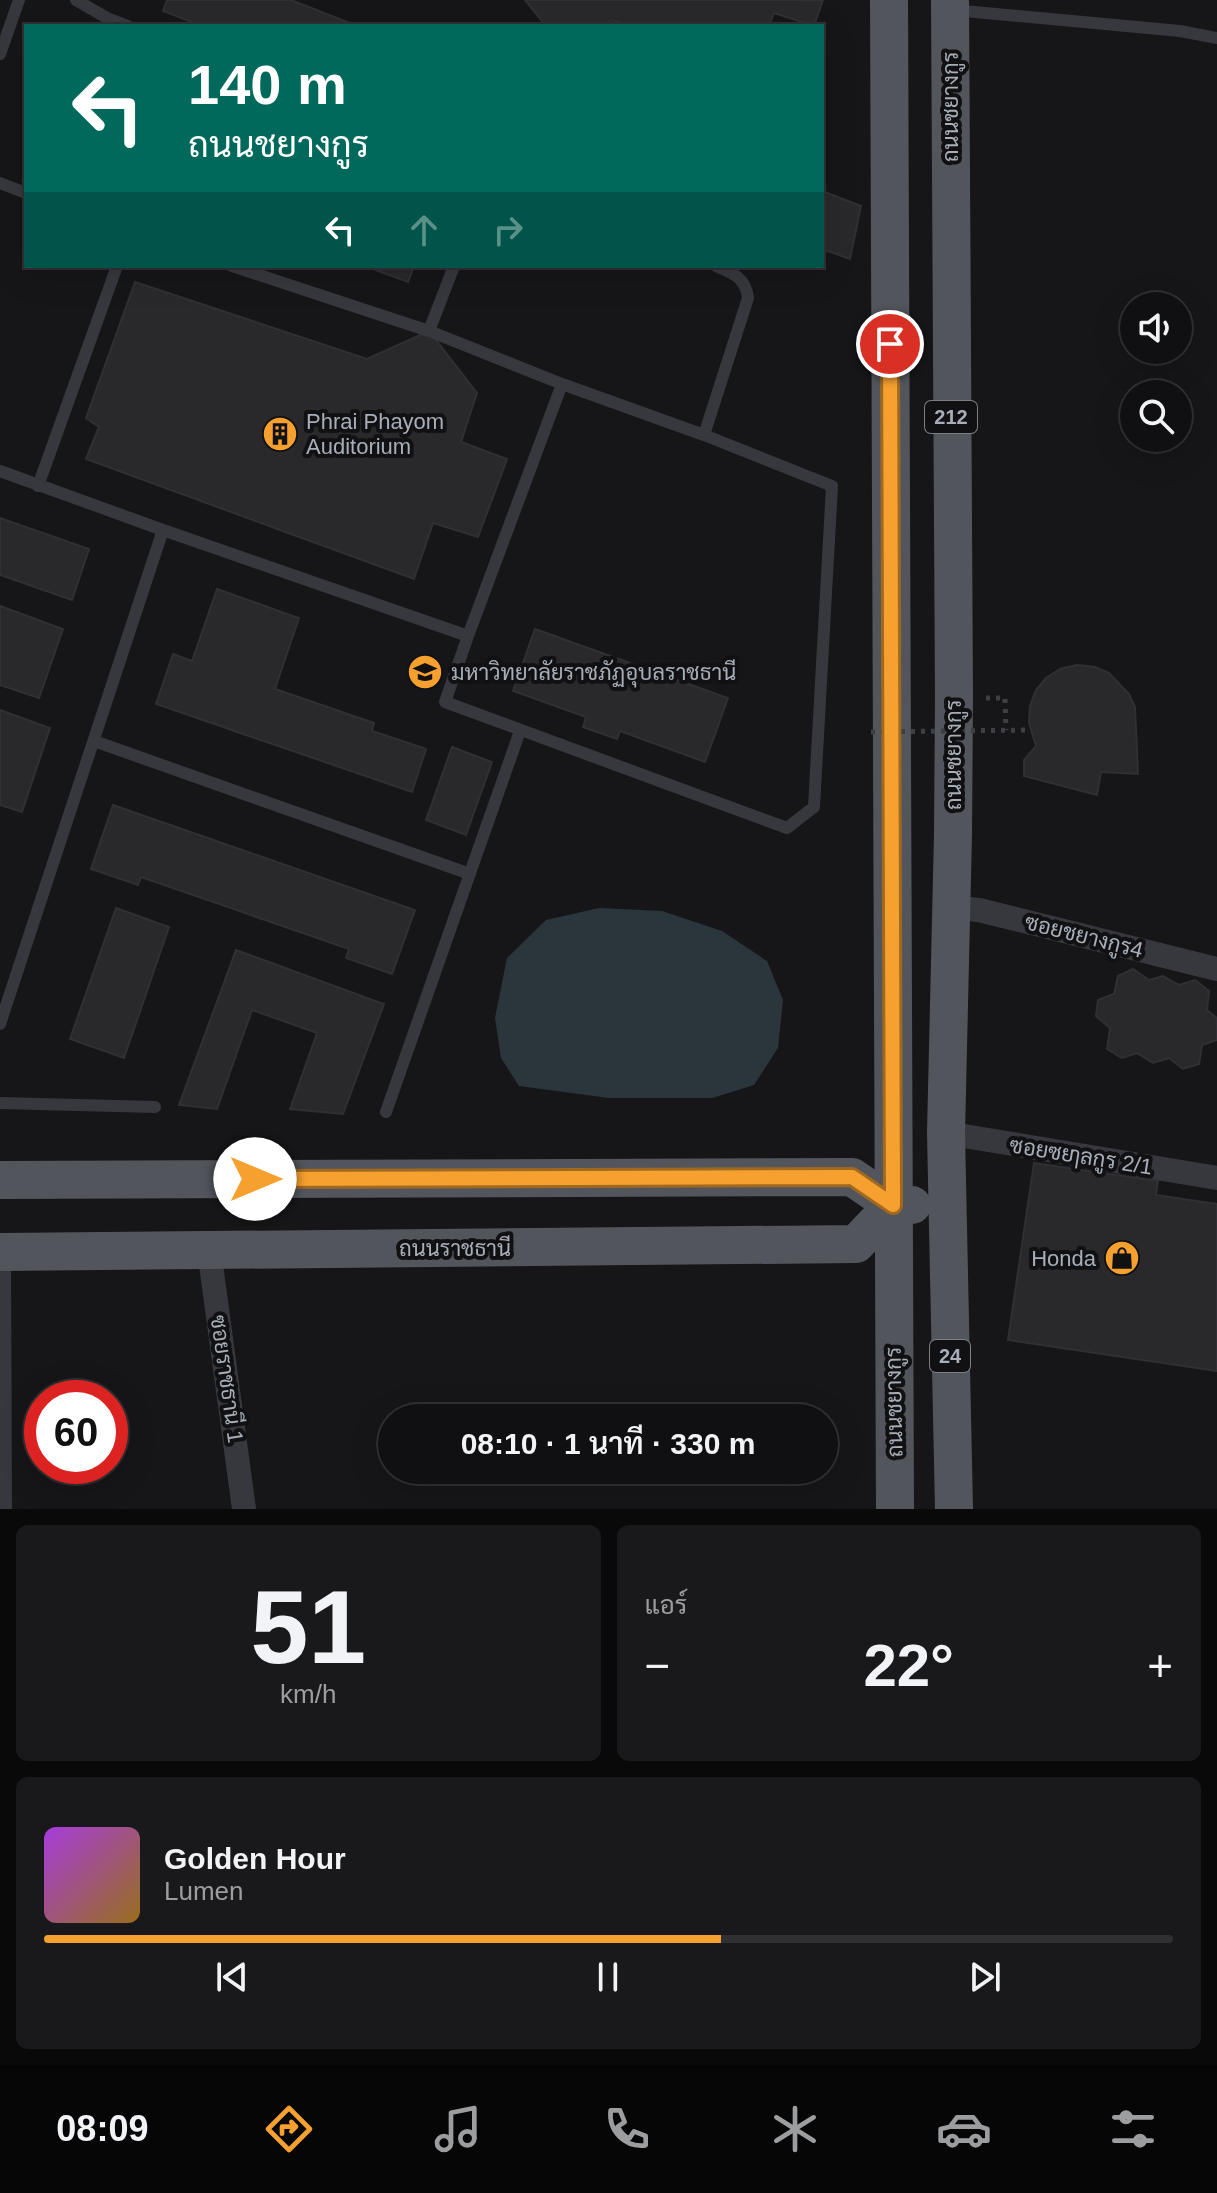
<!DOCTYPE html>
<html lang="th">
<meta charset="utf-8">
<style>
body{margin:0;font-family:Helvetica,Sarabun,sans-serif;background:#19191b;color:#f1f3f6;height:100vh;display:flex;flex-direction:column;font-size:30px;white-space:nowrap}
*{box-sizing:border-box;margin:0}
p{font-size:26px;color:#9c9d9f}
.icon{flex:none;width:44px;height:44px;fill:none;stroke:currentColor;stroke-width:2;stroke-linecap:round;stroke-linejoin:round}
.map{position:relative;height:1509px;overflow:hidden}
.sheet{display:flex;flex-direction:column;gap:16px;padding:16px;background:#09090a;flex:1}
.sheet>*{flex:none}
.banner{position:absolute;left:24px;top:24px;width:800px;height:244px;border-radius:0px;box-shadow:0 8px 32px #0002,0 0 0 2px #303032;background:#00695c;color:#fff;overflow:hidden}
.tools{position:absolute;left:1120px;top:292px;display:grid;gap:16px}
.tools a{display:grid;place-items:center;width:72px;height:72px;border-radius:50%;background:#101012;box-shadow:0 8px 32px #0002,0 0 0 2px #303032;font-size:40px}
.speed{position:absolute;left:24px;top:1380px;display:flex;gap:16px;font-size:40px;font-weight:700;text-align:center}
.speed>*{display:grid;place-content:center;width:104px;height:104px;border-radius:50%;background:#101012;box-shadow:0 8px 32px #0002,0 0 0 2px #303032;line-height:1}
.speed .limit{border:12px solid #d22;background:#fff;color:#111}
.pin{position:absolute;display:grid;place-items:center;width:68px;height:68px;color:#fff;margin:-34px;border:4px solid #fff;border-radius:50%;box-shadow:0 2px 8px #0007}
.me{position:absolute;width:88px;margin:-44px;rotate:90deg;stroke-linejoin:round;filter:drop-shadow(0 0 6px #0008)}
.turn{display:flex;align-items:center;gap:28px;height:168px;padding:0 32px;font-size:36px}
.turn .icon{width:104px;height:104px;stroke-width:2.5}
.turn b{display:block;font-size:56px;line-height:68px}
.lanes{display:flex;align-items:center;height:76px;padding:0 32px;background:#0003;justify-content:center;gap:40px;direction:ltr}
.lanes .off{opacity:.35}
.big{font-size:60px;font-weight:600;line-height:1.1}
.sheet .tile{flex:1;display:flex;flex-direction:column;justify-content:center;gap:12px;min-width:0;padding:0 28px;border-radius:12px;background:#19191b}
.sheet .dial{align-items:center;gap:0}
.dial b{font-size:104px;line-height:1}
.song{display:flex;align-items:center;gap:24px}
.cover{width:96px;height:96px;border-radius:12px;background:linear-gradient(135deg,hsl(280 70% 55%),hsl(40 70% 35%))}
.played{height:8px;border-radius:4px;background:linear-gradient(90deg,#f6a12f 60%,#303032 60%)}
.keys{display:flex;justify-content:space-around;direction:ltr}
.heat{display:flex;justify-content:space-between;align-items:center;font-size:44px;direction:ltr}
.sheet .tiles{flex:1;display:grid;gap:16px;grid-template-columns:1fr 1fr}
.tile:last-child{grid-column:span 2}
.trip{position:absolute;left:378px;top:1404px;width:460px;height:80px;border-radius:40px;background:#101012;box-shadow:0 8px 32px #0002,0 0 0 2px #303032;font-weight:600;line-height:80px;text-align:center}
.menu{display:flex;height:128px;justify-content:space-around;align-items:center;background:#060607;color:#9c9d9f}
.menu .icon{width:56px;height:56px}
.menu .selected{color:#f6a12f}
.menu b{font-size:36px;color:#f1f3f6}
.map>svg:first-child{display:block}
</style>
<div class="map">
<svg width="1217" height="1509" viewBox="0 0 1217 1509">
<rect width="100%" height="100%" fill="#161618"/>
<path fill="#2b363c" d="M599,908L662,911L722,931L767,961L783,1000L778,1048L754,1085L712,1098H609L519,1086L501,1058L495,1018L507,958L546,920Z"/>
<path fill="#29292c" stroke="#303034" stroke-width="2" d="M167,0H291L350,23L349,26H202L163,11Z
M525,0H823L814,26L774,13L769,26H632L611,20L608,26H546Z
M822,191L861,206L850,259L822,249Z
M365,266H414L408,282Z
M135,282L367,359L429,331L477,393L461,442L507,459L478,537L433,523L414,579L86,459L99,427L86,418Z
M0,518L89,549L72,600L0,575Z
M217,589L299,618L275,689L374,723L372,731L426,749L412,792L156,704L173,654L192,661Z
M0,606L63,629L39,698L0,685Z
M535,629L728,698L705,762L620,731L617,739L583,727L586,717L513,691Z
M1077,665L1095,667L1109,673L1129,694L1135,707L1138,774L1101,772L1097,795L1024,776V760L1036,746L1029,723L1030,706L1036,690L1046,678L1060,669Z
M0,710L50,728L22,812L0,805Z
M452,747L492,762L466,835L426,820Z
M113,805L415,910L392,974L346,958L349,949L141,877L138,885L91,869Z
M116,908L169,927L124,1058L70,1039Z
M236,950L384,1004L343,1114L290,1109L317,1033L252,1010L217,1109L179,1105Z
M1133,969L1149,980L1163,976L1179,985L1195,980L1209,991L1207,1010L1217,1018V1040L1202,1045L1199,1064L1183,1069L1169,1058L1153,1063L1137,1053L1122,1058L1107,1049L1110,1028L1096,1016L1098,1000L1114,994L1118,976Z
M1034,1163L1158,1181L1156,1195L1217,1204V1371L1008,1340Z"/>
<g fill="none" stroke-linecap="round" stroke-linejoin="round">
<path stroke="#3d3f44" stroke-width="5" stroke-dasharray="4 6" stroke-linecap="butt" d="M986,698H1005L1006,730"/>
<path stroke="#37383d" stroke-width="12" d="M76,0L107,18L128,26
M953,10L1180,31L1217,38
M0,54L19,0
M0,183L26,193
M429,331L454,266
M704,435L748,298C746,278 733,273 716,266
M0,471L163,530L468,636L445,702L787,828L814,807L832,486L704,435L562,384L429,331L232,266
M38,486L117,266
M468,636L562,384
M94,741L470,874
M0,1024L163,530
M0,1103L155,1107
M386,1112L520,731
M5,1255L6,1509"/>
<path stroke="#37383d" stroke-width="24" d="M950,907L979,910L1217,969
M946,1133L1217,1178
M209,1250L244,1509"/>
<path stroke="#52555c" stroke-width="38" d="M889,0L895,1509
M950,0L954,697L953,834L946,1133L954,1509
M0,1180L852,1177L893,1205H912
M0,1252L856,1244L893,1205"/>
<path stroke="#3d3f44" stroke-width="5" stroke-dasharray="4 6" stroke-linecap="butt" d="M871,732L1030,730"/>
</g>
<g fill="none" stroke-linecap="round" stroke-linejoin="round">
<g stroke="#a0691f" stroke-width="20">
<path id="route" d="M255,1179L852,1177L893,1205L890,344"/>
</g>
<use href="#route" stroke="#f6a12f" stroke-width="14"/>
</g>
<defs>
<g id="building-disc" transform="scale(1.8)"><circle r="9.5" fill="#f6a12f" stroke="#111113"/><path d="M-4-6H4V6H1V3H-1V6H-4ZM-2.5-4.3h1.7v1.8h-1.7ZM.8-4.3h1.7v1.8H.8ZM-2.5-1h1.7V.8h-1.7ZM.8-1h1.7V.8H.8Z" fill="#111"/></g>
<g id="university-disc" transform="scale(1.8)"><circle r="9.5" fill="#f6a12f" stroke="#111113"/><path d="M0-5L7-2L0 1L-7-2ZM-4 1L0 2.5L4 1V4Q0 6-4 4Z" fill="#111"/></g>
<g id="shop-disc" transform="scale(1.8)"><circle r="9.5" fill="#f6a12f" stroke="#111113"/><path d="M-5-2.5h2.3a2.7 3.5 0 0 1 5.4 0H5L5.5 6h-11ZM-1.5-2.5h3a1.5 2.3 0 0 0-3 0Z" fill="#111"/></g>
</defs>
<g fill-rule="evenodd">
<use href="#building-disc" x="280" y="434"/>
<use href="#university-disc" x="425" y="672"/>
<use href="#shop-disc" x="1122" y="1258"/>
</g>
<g text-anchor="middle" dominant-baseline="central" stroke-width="8" stroke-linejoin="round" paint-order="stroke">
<g fill="#111113" stroke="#7a7f86" stroke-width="2">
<rect x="925" y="401" width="52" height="32" rx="6"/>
<rect x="930" y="1340" width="40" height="32" rx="6"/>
</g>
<g font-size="20" font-weight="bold" fill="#a7aeb8">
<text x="951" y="417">212</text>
<text x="950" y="1356">24</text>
</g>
<g font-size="22" fill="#a7aeb8" stroke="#111113">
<text transform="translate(950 107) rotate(-90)">ถนนชยางกูร</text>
<text transform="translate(953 755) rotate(-90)">ถนนชยางกูร</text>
<text transform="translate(1084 936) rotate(14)">ซอยชยางกูร4</text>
<text transform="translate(1081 1156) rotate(9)">ซอยซยๅลกูร 2/1</text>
<text x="455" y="1248">ถนนราชธานี</text>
<text transform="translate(227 1379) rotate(82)">ซอยราชธานี 1</text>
<text transform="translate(894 1402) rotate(-91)">ถนนชยางกูร</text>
</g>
<g font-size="22" fill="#a7aeb8" stroke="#111113" text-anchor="start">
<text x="306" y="421">Phrai Phayom<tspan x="306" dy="25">Auditorium</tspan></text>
<text x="451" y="672">มหาวิทยาลัยราชภัฏอุบลราชธานี</text>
<text x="1096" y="1258" text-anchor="end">Honda</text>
</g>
</g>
</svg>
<div class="tools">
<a><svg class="icon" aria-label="sound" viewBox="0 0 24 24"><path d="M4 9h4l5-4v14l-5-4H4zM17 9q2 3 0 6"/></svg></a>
<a><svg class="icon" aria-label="search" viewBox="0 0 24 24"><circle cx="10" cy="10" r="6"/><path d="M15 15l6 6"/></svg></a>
</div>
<div class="speed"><div class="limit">60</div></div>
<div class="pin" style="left:890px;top:344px;background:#d93025"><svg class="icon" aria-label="arrive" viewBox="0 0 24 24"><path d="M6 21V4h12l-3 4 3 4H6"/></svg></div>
<svg class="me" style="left:255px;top:1179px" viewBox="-20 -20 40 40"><circle r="19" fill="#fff"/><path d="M0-13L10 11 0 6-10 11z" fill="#f6a12f"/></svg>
<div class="trip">08:10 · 1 นาที · 330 m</div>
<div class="banner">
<div class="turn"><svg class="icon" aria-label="left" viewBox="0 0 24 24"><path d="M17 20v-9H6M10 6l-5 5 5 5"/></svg><div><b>140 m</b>ถนนชยางกูร</div></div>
<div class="lanes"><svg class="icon" aria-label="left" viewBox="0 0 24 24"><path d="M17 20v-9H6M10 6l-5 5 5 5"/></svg><svg class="icon off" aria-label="ahead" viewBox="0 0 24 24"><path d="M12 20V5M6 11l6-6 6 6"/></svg><svg class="icon off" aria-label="right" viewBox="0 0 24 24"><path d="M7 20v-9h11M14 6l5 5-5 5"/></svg></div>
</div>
</div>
<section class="sheet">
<div class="tiles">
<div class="tile dial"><b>51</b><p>km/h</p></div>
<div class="tile"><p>แอร์</p>
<div class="heat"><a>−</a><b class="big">22°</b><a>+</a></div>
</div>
<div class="tile">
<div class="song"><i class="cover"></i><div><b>Golden Hour</b><p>Lumen</p></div></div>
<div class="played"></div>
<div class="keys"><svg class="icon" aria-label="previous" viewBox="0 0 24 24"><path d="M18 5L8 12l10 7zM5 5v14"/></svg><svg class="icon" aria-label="pause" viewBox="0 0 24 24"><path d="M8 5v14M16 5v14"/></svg><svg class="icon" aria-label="next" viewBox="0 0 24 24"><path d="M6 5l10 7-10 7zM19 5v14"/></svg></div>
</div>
</div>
</section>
<nav class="menu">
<b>08:09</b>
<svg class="icon selected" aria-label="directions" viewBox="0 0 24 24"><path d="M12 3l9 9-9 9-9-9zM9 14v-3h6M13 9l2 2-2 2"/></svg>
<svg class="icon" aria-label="music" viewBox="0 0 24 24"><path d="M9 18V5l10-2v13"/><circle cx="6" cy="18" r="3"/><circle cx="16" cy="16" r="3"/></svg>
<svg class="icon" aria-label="phone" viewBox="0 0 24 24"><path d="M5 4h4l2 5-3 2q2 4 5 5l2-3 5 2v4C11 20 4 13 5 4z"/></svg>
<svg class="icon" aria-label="climate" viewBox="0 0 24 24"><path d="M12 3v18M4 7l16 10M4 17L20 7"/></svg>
<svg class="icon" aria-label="car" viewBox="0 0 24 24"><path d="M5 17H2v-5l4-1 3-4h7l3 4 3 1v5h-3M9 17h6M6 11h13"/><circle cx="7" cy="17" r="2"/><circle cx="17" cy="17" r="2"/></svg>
<svg class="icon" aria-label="filters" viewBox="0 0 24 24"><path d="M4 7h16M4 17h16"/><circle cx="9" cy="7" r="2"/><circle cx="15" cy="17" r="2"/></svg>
</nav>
